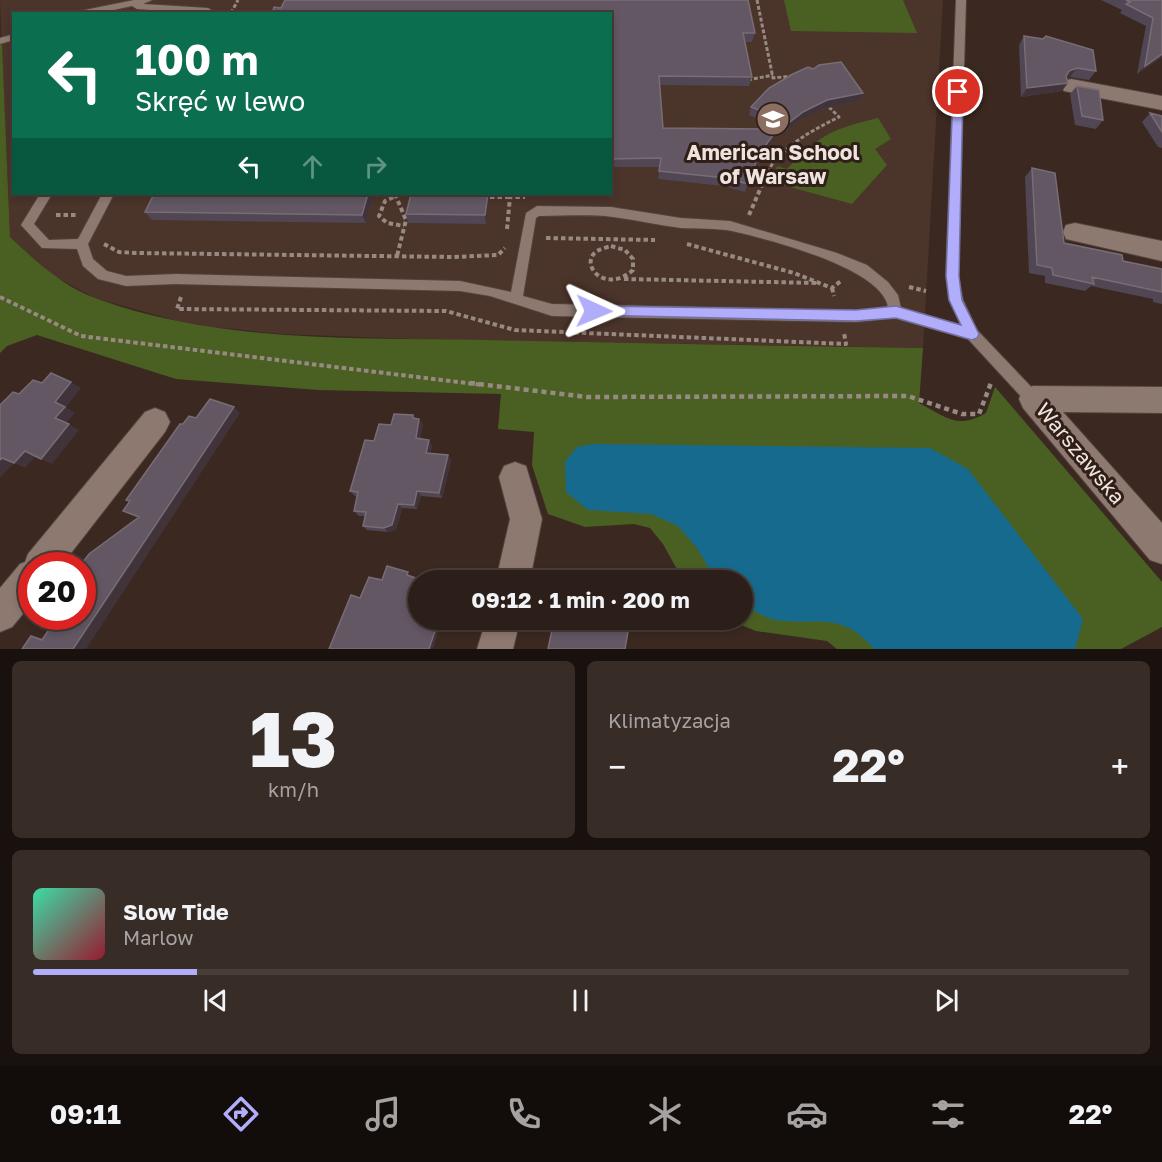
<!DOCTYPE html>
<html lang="pl">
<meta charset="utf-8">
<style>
body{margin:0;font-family:"Golos Text",sans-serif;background:#382c26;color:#f1f3f6;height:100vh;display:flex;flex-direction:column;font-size:22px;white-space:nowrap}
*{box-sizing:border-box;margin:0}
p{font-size:20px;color:#a6a2a2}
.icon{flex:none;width:33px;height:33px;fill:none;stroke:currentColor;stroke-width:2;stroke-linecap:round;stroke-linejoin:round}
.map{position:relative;height:649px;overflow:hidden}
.panel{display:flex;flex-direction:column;gap:12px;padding:12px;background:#18110e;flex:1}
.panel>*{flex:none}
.top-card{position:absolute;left:12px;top:12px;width:600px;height:183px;border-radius:0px;box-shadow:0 3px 9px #0003,0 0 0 2px #483d38;background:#0b6e4f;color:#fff;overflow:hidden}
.speed{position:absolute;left:18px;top:552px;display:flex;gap:12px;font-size:30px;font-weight:700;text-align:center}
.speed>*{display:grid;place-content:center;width:78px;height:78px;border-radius:50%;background:#2c1f19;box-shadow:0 3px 9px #0003,0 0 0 2px #483d38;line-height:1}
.speed .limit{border:9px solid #d22;background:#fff;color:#111}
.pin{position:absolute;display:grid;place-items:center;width:51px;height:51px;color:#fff;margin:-26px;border:3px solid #fff;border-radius:50%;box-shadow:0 2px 6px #0007}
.me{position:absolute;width:66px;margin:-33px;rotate:91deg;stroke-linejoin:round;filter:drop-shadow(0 0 4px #0008)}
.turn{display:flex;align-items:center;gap:21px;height:126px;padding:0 24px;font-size:27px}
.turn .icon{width:78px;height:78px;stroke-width:2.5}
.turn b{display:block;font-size:42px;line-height:51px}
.lanes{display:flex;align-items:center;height:57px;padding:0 24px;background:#0003;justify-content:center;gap:30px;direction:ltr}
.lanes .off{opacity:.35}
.big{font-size:45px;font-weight:700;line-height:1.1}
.panel .tile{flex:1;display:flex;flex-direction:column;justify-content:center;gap:9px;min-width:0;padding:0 21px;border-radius:9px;background:#382c26}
.panel .dial{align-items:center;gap:0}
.dial b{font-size:78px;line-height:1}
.song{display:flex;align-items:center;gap:18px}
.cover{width:72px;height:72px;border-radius:9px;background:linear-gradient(135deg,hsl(160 70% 55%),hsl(350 70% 35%))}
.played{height:6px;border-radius:3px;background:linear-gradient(90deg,#b1adfa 15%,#483d38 15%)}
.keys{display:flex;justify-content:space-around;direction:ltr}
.heat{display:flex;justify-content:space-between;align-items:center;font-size:33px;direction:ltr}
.panel .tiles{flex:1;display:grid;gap:12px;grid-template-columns:1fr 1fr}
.tile:last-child{grid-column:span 2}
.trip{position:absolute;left:408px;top:570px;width:345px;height:60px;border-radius:30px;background:#2c1f19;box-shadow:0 3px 9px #0003,0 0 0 2px #483d38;font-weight:700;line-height:60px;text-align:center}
.dock{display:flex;height:96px;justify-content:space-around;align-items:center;background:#120c0a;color:#a6a2a2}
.dock .icon{width:42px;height:42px}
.dock .on{color:#b1adfa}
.dock b{font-size:27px;color:#f1f3f6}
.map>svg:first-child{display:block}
</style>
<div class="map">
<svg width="1162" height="649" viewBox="0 0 1162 649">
<rect width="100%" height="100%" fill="#3b2921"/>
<path fill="#4b342a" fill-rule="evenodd" d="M0,0H943L923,348L412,339L283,334L192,325L95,298L52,275L10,237ZM14,14H610V194H14Z"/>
<path fill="#4a6022" d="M784,0H903L917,33L791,31Z
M2,44L10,237C37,262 63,287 98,299C218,343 358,338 485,340C631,343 777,346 923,348L919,403C946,417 957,430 986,413L995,387L1162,582V627L1121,649H837L827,641L756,631L729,620H742V580H683L663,544L650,528L634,524L585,527L548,514L532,465L534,432L498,429L501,394L318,390L176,379L37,335L7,346L0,353V45Z
M878,118L891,139L875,149L887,165L852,204L772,182L777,166L787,169C821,134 832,129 878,118Z"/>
<path fill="#166a8d" d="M593,444L930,448L968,469L1083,619L1075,649H874C840,610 819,626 776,620C766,618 755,611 746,607L743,605L742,580H716L697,548L678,526L651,514L588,510L566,492L565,462L577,447Z"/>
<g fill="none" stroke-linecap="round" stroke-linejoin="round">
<g stroke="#52443d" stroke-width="2">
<path id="service" d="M134,0H152L143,4L208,8L213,11L209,14H165V11L137,9L132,6L95,14H65Z
M956,0H966L958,276L963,300L977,330L1038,394L1040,399L1038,404L1033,406L1028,404L968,339L895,318L856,322L552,316L490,296L460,291L176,284L126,286L98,279L83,266L77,249L42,248L21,225L40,194H52L34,224L49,240L78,239L102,194H114L88,244L93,259L107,271L126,276L176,274L460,281L511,292L526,213L537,206L611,207L681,218L730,221L837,253L867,265L888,282L898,295L901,308L961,325L949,300L946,276ZM539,216C564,216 589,214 613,217C636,220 658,225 681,228C698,229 716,228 732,231C767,239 882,268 888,307L856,310L552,304L523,296L536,218Z
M14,34V40L0,44V38Z"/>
</g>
<g stroke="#52443d" stroke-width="2">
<path id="minor" d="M1071,79L1162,96V110L1064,91L1061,86L1064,81Z
M1075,223L1162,241V261L1066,239L1063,232L1066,225Z
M1033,386L1162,387V413L1063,412L1162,523V564L1150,560L1023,408L1019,399L1023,390Z
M155,408L165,412L170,422L165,432L61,566H32V603L12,627L0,632V588L20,564L25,562L28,554L145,412Z
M515,462L526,466L542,519L530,580H496L510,519L499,477L504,466Z
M486,620H520L513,649H477Z"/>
</g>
<path stroke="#988982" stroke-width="3" stroke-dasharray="4 2" stroke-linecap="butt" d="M757,0L773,78L792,76
M231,13H275
M231,13L238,0
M748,80L773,75
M767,172C784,145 811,131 839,117L826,104"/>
<path stroke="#988982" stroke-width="4" stroke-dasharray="4.5 3" stroke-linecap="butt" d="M395,194L406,220L397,256
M400,194L385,201L379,216L387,223L404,226
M490,197H510
M56,215H78
M749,215L768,171
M507,229L510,197H525
M546,238L655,240
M104,244L119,252L135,253L454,257L498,255L505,248
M687,244L794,273L832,288L841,281
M611,246L625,250L633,259V270C605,295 578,264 597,251C601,249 607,247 611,246Z
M624,279L818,283
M909,287L926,291
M832,288L834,296
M0,297L81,336L483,385
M181,297L177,309L446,311L515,330L846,344L844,333"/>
<path stroke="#988982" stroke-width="4.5" stroke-dasharray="5 4" stroke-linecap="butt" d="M470,383L587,397L908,396L962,414H979L991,383"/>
<use href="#service" fill="#8e7970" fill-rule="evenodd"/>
<use href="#minor" fill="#8e7970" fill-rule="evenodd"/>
</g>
<path fill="#514654" d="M1101,0H1162V57L1137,74L1146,26L1120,13L1122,10Z
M610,14L755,33L752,42H745L752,77L749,86L660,85L663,128L775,138L757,163L745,192L723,186L658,179L660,167H610Z
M1024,36L1096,71L1089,80L1070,77L1066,78L1062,91L1021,97L1019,45Z
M1077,86L1103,120L1096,129L1075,125L1070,94Z
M863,93L859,101L823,109L800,120L787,131L749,115L751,107Z
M1150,113L1162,116V148L1158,147L1142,122Z
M1032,168L1064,243L1123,261L1162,269V304L1153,302V299L1091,286L1085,291L1045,283V276L1029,273L1025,177Z
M154,194H374L366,223L152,220L145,212Z
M411,194H490L486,224L408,223L406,214Z
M413,415L415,419H419L423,425L420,439L429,440L432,446L430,454L448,455L451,461L442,498L421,496L417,509L402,508L396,530L388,532L367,530L363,526L365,516H359L354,511L357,496H355L350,491L374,441L391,425Z
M554,620H640L638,624L629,622Z"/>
<path fill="#41333a" d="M1162,54V57L1137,74L1145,66Z
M1077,68L1070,77L1062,80L1069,71Z
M1068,83L1062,91L1021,97L1027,88Z
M863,93L859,101L823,109L800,120L787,131L790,122L803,112L827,100Z
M778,129L775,138L757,163L745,192L759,154Z
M368,194H374L366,223L362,215Z
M488,194H490L486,224L485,215Z
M71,382L81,388L66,407L75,413L65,424L55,418V402Z
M234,407L240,413L86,649H73Z
M419,419L423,425L419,444L416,438Z
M69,424L79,430L52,464L41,459Z
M429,440L432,446L429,459L426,453Z
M25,451L36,456L25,468L14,463Z
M448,455L451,461L442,498L439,493Z
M2,458L13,464L0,478V460Z
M417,491L421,496L417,509L414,505Z
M398,504L402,508L396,530L388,532L384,528Z
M416,578L419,580L418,585L411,604L407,602Z
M418,616V620H422L420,625L416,623Z
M436,628L439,630L433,649H429Z
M31,636L44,638L42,640Z"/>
<path fill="#625763" stroke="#786d76" stroke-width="1.5" d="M285,0H748L755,33H743L752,77L659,76L663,128L778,129L759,154L748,184L726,178L659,171L661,158L610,159V14H272L274,7L281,8Z
M1126,0H1162V54L1145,66L1153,18L1126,4L1130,2Z
M1024,36L1043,39L1046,36L1093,50L1096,71L1077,68L1069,71L1066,76L1068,83L1027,88Z
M841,62L863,93L827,100L803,112L790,122L751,107L769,88L793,74L808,67L813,69L819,65Z
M1077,86L1099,90L1103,120L1082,116Z
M1150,113L1162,116V132Z
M1032,168L1055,173L1064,243L1122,255L1123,261L1162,269V292L1092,277L1094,284L1053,275L1052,268L1037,265Z
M154,194H368L362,215L145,212Z
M411,194H488L485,215L406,214Z
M51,373L71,382L55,402L65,407L55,418L69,424L41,459L25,451L14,463L2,458L0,460V405L13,392L19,394L33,380L42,383Z
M210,399L234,407L73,649H22L31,636L42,640L58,616H82V566H80L89,554L139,517L123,511L130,501L126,500L180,424H183L189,416L196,418Z
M394,414L413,415V418L419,419L416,438L429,440L426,453L448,455L439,493L417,491L414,505L398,504L392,525L384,528L363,526L366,512L354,511L358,492L350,491L365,440L374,441L379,424L391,425Z
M387,566L408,572L407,575L416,578L407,602L418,605V616L416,623L436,628L429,649H329L351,595L360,598L369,577L382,580Z
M591,571L631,580H589Z
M554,620H640L639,622L630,620L625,649H548Z"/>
<path fill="#b1adfa" stroke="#7370a2" stroke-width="1.5" d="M958,88L963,92L959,276L962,300L979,334L977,338L972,340L896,318L856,321L590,315L588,311L590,307L594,306L856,310L896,306L961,325L949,300L946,276L953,92Z"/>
<defs>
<g id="school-disc" transform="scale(1.725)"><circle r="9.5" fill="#8d6e63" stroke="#301f18"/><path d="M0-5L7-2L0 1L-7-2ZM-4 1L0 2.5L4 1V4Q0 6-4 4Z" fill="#fff"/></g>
</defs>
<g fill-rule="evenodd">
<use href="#school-disc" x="773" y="119"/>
</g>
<g text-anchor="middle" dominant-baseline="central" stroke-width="6" stroke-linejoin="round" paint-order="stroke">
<g font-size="21" font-weight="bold" fill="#efe3de" stroke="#301f18">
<text x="773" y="152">American School<tspan x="773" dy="24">of Warsaw</tspan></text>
</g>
<g font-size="21" fill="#efe3de" stroke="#301f18">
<text transform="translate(1081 453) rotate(50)">Warszawska</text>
</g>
</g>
</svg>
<div class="speed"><div class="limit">20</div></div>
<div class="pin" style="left:958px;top:92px;background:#d93025"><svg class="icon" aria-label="arrive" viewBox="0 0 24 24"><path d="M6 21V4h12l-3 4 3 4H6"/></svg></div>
<svg class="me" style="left:594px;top:311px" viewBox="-20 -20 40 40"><path d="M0-17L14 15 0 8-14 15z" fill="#b1adfa" stroke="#fff" stroke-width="4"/></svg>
<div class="trip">09:12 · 1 min · 200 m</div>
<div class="top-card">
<div class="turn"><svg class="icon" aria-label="left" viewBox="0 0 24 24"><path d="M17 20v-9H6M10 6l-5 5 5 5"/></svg><div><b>100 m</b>Skręć w lewo</div></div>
<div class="lanes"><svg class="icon" aria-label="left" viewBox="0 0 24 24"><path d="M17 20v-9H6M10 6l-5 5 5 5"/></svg><svg class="icon off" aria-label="ahead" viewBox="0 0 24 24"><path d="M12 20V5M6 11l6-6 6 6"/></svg><svg class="icon off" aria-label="right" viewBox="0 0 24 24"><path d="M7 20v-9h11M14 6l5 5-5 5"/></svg></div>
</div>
</div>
<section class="panel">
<div class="tiles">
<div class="tile dial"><b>13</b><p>km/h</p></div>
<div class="tile"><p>Klimatyzacja</p>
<div class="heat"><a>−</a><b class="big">22°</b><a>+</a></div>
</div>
<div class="tile">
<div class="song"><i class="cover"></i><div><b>Slow Tide</b><p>Marlow</p></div></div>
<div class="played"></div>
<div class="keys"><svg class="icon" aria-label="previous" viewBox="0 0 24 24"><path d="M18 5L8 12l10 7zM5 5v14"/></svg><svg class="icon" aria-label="pause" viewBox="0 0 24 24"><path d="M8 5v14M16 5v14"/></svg><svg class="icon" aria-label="next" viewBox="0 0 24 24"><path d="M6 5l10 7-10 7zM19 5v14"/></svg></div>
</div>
</div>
</section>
<nav class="dock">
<b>09:11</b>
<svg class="icon on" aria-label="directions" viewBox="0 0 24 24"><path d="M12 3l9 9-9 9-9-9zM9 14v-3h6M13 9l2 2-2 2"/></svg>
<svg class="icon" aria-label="music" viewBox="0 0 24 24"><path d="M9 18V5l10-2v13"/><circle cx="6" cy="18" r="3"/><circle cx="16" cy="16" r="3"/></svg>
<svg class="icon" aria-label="phone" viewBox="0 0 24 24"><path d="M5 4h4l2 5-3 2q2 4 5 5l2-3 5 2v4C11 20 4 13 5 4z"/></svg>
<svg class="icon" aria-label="climate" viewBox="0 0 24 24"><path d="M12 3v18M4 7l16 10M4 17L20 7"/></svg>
<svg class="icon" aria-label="car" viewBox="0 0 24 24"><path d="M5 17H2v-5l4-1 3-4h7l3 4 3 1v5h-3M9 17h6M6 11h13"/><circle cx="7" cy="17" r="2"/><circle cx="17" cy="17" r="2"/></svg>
<svg class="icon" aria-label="filters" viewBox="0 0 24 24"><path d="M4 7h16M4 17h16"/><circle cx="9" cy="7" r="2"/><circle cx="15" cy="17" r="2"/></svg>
<b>22°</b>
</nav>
